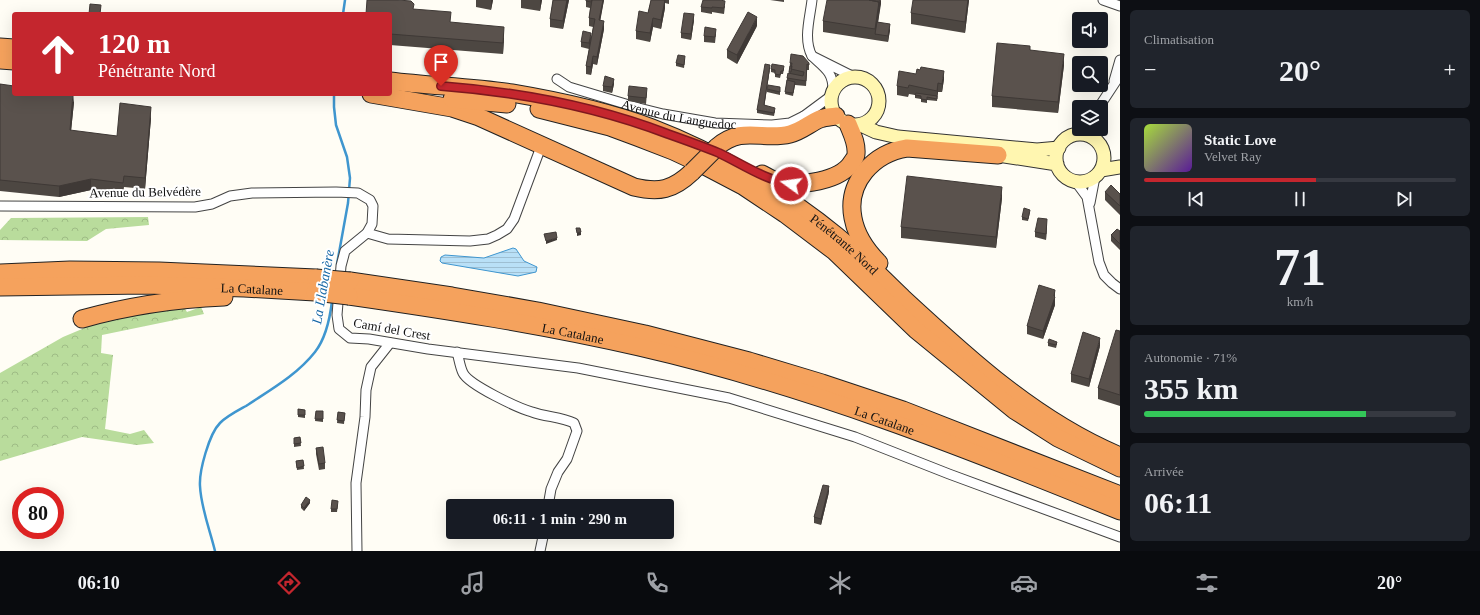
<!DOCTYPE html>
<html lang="fr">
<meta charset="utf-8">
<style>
body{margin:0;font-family:Georgia,serif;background:#20242c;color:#f1f3f6;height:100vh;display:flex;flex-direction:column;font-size:15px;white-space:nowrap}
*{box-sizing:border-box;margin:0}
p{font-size:13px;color:#9ea1a6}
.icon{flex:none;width:22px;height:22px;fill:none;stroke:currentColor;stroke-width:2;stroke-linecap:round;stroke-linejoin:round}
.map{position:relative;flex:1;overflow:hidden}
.details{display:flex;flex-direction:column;gap:10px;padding:10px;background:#0d0f14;width:360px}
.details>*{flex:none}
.top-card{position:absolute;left:12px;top:12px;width:380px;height:84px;border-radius:4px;box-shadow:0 4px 16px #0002;background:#c4262e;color:#fff;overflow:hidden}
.fabs{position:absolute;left:1072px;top:12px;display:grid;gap:8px}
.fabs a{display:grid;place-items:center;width:36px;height:36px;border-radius:4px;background:#171b24;box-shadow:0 4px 16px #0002;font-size:20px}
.speed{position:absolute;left:12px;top:487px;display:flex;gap:8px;font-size:20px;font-weight:700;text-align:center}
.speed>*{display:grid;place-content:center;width:52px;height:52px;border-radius:50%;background:#171b24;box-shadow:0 4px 16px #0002;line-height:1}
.speed .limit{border:6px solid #d22;background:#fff;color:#111}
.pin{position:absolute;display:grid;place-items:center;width:34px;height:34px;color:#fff;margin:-41px -17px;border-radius:50% 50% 50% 0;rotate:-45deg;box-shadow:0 0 4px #0007}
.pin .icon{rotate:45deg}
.me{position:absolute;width:44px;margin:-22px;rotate:284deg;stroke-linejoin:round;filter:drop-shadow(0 0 3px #0008)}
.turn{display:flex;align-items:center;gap:14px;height:84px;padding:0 20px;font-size:18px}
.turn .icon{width:52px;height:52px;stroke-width:2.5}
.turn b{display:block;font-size:28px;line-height:34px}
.big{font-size:30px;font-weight:700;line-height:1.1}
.details .tile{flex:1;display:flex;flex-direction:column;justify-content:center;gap:6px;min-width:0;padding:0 14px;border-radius:6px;background:#20242c}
.details .dial{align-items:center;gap:0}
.dial b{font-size:52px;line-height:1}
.song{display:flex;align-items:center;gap:12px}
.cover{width:48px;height:48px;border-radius:6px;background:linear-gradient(135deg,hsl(80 70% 55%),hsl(270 70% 35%))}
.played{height:4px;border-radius:2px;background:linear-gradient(90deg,#c4262e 55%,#363941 55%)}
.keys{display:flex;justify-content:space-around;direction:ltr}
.heat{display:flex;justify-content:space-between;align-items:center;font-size:22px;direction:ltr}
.charge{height:6px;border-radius:3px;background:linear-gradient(90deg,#34c759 71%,#363941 0)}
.trip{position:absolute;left:446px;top:499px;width:228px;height:40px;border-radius:4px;background:#171b24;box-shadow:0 4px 16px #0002;font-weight:700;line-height:40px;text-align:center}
.menu{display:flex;height:64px;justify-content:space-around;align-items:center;background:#090b0e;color:#9ea1a6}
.menu .icon{width:28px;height:28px}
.menu .current{color:#c4262e}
.menu b{font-size:18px;color:#f1f3f6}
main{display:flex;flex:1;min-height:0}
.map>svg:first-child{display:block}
</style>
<main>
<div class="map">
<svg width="1120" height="551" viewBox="0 0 1120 551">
<defs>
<pattern id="forest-crowns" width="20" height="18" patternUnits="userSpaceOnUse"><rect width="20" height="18" fill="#b9dc9c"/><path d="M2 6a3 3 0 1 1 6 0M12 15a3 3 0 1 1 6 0" fill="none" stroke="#9ebc85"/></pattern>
<pattern id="water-rules" width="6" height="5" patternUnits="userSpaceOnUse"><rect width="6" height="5" fill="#b9e0f7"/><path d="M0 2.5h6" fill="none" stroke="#9ebfd3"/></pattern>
</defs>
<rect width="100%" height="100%" fill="#fffdf5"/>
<path fill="url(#forest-crowns)" d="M148,217L149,225L106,229L87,241L0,240V230L11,218Z
M184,307L187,312L201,307L204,314L102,335L101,353L113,355L105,429L130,434L144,430L154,443L137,445L82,437L0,461V373L63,337L106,319Z"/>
<path fill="url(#water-rules)" stroke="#3f96cf" d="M513,248L516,249L524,261L537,267L536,272L518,276L442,263L440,261L441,257L445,255L484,258Z"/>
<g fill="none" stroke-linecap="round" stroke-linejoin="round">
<path stroke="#3f96cf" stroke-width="2.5" d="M343,14L345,0
M334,94V107L336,125L347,157L350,178L348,203L337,264
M215,551C210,530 201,508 200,486C199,471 209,434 220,423C227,416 237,411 246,406C270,390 297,375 315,352C326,338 330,318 332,301"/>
<g stroke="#444" stroke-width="11">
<g id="street">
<path d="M812,0C810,18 803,39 812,56"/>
<path d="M1103,0L1120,6"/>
<path id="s1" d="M557,79L569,87L639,108L663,114L715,123L772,125L790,123L804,116"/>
<path d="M1114,81L1120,60"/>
<path d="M833,90C833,72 825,68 812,56L854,77"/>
<path d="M1099,107L1120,75"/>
<path d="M808,115L804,116L831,96"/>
<path d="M1095,129L1096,140"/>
<path d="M1078,134L1083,129"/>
<path d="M1076,182L1087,197L1099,262L1104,275L1112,283L1120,289"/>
<path d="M1090,203L1095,177"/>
<path d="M0,206L195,207L212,204L230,196L252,193L336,192L358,193L370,200L373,206L372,224L367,233L345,251L341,266L337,315L339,329L350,338L369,339L428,349L578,368L729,398L855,437L949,474L1120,537"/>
<path d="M367,233L388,239L470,241L488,239L497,235L507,229L514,219L539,152"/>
<path d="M457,352C459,359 460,367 463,373C469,385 518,408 532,412C546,417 561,417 574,423L577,431L567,459L558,472L551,489L548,506"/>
<path d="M357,551L356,483L365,417L366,390L371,367L390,343"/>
<path d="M540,551L544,532"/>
</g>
</g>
<g stroke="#333" stroke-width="15">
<path id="secondary" d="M831 101a24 24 0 1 1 48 0a24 24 0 1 1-48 0Z
M861,125L876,132L898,137L1037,150L1059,148
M1056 158a24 24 0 1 1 48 0a24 24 0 1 1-48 0Z
M990,150L998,155L1057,164
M1101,170L1120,167"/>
</g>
<g stroke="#222" stroke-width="19">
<g id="highway">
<path d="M0,47L14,48"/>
<path d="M0,60L14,61"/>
<path id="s2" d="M390,81C431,86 472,87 512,93C559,101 607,111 652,128C717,153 783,192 837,236C860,255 881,277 902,297C968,358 1036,421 1120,456"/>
<path d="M371,94L452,108L479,117L634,187C659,193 673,190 692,172"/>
<path d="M452,99L507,104"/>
<path d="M539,109L610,127L637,137L673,151L703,165L743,186L785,214L834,251L916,330L1014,410L1058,438L1120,468"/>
<path d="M717,147C743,125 762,141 790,134C802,131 810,123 820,119C825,117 831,117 836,116"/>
<path d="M762,174C767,177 773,180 779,182C799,187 841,181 852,162C854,159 856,157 856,154C857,143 852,134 848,124"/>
<path d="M879,263C867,251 856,235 853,218C846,182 874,153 907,148L998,155"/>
<path d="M0,273L70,270L159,271L316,278"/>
<path d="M350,281L452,296L538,311L645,334L749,361L822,383L903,410L1120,495"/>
<path id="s3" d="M0,287L146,285L244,288L315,292"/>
<path id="s4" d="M349,296C446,310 543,325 639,347C805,385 963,447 1120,511"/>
<path d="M82,319C128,306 177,299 224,297"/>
</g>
</g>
<use href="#street" stroke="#fff" stroke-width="9"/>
<use href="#secondary" stroke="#fff6b0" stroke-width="13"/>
<use href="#highway" stroke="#f5a25d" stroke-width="17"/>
<g stroke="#222" stroke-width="19" stroke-linecap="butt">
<path id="highway-bridge" d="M692,172L717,147
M316,278L350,281
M315,292L349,296"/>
</g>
<use href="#highway-bridge" stroke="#f5a25d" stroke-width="17"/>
</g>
<path fill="#4d4742" d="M476,0H493L491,10L476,7Z
M521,0H542L540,11L521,8Z
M553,0H569L563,29L550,27V19Z
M586,0H604L600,20L604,29L597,65L593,64L591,75L586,74V66L589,49L581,47V42L591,38L593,27L589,26V18L590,8L586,7Z
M651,0H669V4L665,3V8L661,29L653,27L650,42L636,39V31L648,13Z
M770,0H784V2Z
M881,0L878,22L890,30L888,42L823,32V21Z
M969,0L965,33L911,24V13Z
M725,6L724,14L712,12V14L701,12V7Z
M414,9L451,23L504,38L503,54L390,45V14Z
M694,20L691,40L681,38V33Z
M757,26L737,64L727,58V50Z
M716,34L715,43L704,42V36Z
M1030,50L1064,65L1058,113L992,107V96Z
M685,59L684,68L676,66V63Z
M790,63H809V70H807L806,86L795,85L793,96L785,94L787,78L789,73Z
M770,68L764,106L775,111L774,116L757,113V110Z
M771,69H784L783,74H781L780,78L775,77V73L771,72Z
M944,79L942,92H938L937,101L927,100V103L921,102V99L915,98V95L909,94L908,97L897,95V86Z
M0,84L74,102L71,131L117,136L151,118L145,189L124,187L123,194L91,190L59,197L0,191Z
M614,84L612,93L603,91V86Z
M767,89L780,90V95L767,92Z
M647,93L646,104L628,101V96Z
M1105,192L1120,194V215L1105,200Z
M1002,198L996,248L901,238V227Z
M1030,212L1028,221L1022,220V217Z
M1047,225L1046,240L1035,237V232Z
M1120,231V250L1111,241V235Z
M1055,298V305L1043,339L1027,334V326Z
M1120,331V406L1098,399V388Z
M1048,343L1057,344L1056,348L1048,346Z
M1100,346L1089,387L1071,382V374Z
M298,409L305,410V418L298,417Z
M316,411H323V422L315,421Z
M338,412L345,413L344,424L337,423Z
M300,437L301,446L294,447V438Z
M316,448L325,463V469L319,470L316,454Z
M303,460L304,469L297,470L296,461Z
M829,492L821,525L814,523V517Z
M310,503L304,511L301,508V505Z
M338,504L337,512H331V509Z"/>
<path fill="#3f3936" d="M491,0H493L491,10Z
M540,0H542L540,11Z
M567,0H569L563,29V21Z
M603,0H604L599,28V20Z
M665,0V8L661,29V20Z
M881,0V4L876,35L875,34V29L879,2Z
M968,0H969L965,33V22Z
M694,14V20L691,40V34Z
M757,17V26L737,64V55Z
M653,18V27L650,42V33Z
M604,21V29L597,65V57Z
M890,24V30L888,42V36Z
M504,27V38L503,54V43Z
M591,33V38L589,49V43Z
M1064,54V65L1058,113V102Z
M593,56V64L591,75V67Z
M770,65V68L764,108V105Z
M944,71V79L942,92V84Z
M614,79V84L612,93V87Z
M938,83V92L937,99V91Z
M74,94V102L70,141V130Z
M151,107V118L145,189V178Z
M91,179V190L59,197V186Z
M1002,187V198L996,248V237Z
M1047,219V225L1046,240V234Z
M581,232V235L577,236V233Z
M557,238V240L546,244V241Z
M1055,290V305L1043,339V331Z
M1100,338V346L1089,387V379Z
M829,486V492L821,525V519Z
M310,500V503L304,511V508Z"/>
<path fill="#5a524d" stroke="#3f3936" d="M367,0H398L411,1L414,4L413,9L451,12L450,22L504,27L503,43L390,34V14H366Z
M553,0H567L563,21L550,19Z
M586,0H592L591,2L586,1Z
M592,0H603L599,20L604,21L597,57L593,56L591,67L586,66L595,19L589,18Z
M651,0H665L661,20L653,18L650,33L636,31L639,11L648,13Z
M703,0H720L725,1L724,8L712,7V8L701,7Z
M827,0H869L879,2L875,29L823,21Z
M869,0H880L879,7V2Z
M913,0H968L965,22L911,13Z
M90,4L101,5L100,14H89Z
M748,12L757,17L737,55L727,50Z
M684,13L694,14L691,34L681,33Z
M877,22L890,24L888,36L875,34Z
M705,27L716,29L715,37L704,36Z
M583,31L591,33L589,43L581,42Z
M997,43L1030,46V50L1064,54L1058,102L992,96Z
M791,54L803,56L809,63V65L807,64L806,81L787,78L788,73L803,76L804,72L791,69L792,63H790Z
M678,55L685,56L684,65L676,63Z
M765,64L770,65L764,105L775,108L774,113L757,110Z
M772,64L784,66L783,71H781L780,75L775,74V70L771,69Z
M790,66H792L791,72H789Z
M921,67L944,71L942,84L938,83L937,91L909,85L908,88L897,86L899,71L916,74L917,69L920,70Z
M605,76L614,79L612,87L603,86Z
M787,80L795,82L793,93L785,92Z
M0,84L14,86V94H73L70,130L117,136L120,103L151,107L145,178L124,176L123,183L91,179L59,186L0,180Z
M768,85L780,87V92L767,89Z
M629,86L647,88L646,98L628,96Z
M916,93L937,96V99L927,97V100L921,99V96L915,95Z
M907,176L1002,187L996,237L901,227Z
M1111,185L1120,194V206L1105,192Z
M1024,208L1030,210L1028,219L1022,217Z
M1038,218L1047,219L1046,234L1035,232Z
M576,228H580L581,232L577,233Z
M1117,229L1120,231V244L1111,235Z
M556,232L557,238L546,241L544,234Z
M1039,285L1055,290L1054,296L1055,297L1043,331L1027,326Z
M1116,330L1120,331V395L1098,388Z
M1083,332L1100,338L1089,379L1071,374Z
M1049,339L1057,342L1056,345L1048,343Z
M298,409L305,410V415H298Z
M316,411H323V419H315Z
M338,412L345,413L344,421L337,420Z
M300,437L301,443L294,444V438Z
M323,447L325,463L319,464L316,448Z
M303,460L304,466L297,468L296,461Z
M823,485L829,486L821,519L814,517Z
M306,497L310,500L304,508L301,505Z
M332,500L338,501L337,509H331Z"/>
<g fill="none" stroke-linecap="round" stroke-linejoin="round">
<g stroke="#7f191e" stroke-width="10">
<path id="route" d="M441,86C519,92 595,106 668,134C685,140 702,146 719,153C742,164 765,180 791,184"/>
</g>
<use href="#route" stroke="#c4262e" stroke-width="7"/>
</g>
<g text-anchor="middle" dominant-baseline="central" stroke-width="4" stroke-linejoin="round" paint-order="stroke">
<g font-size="13" fill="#111" stroke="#fff">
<text stroke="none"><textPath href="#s1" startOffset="128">Avenue du Languedoc</textPath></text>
<text transform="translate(145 192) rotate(-1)">Avenue du Belvédère</text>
<text stroke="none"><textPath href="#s2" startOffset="493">Pénétrante Nord</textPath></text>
<text stroke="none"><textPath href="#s3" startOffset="252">La Catalane</textPath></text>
<text transform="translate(392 329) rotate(10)">Camí del Crest</text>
<text stroke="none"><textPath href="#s4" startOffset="227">La Catalane</textPath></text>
<text stroke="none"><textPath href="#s4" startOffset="551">La Catalane</textPath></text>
</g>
<g font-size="14" font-style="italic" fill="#1768a6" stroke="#fff">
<text transform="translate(323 287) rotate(-80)">La Llabanère</text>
</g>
</g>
</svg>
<div class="fabs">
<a><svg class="icon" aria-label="sound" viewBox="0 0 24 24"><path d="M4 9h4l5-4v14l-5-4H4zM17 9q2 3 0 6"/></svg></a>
<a><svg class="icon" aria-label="search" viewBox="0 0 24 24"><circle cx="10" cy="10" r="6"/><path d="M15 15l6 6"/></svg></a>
<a><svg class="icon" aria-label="layers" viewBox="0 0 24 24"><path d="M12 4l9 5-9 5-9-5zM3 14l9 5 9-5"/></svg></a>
</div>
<div class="speed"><div class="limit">80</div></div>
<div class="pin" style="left:441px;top:86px;background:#d93025"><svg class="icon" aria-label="arrive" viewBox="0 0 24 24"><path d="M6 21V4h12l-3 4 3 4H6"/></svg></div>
<svg class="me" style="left:791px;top:184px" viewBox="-20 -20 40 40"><circle r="17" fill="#c4262e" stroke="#fff" stroke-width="3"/><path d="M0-11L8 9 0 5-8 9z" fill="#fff"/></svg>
<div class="trip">06:11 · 1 min · 290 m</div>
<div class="top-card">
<div class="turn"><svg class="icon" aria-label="ahead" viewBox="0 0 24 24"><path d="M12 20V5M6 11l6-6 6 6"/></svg><div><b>120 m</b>Pénétrante Nord</div></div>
</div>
</div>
<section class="details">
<div class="tile"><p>Climatisation</p>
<div class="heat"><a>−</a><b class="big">20°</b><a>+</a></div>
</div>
<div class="tile">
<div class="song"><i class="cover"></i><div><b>Static Love</b><p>Velvet Ray</p></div></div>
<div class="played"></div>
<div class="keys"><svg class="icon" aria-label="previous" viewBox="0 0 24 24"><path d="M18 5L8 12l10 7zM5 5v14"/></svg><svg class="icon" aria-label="pause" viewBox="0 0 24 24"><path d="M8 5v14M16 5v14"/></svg><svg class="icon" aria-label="next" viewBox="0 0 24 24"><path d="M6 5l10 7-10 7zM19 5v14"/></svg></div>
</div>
<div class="tile dial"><b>71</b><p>km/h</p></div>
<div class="tile"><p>Autonomie · 71%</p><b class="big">355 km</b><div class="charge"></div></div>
<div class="tile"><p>Arrivée</p><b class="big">06:11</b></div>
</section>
</main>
<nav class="menu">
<b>06:10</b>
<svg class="icon current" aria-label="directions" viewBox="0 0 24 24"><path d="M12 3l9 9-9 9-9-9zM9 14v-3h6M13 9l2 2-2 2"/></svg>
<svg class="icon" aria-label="music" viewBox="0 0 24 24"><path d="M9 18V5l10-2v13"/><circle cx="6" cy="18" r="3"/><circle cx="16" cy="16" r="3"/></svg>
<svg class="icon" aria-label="phone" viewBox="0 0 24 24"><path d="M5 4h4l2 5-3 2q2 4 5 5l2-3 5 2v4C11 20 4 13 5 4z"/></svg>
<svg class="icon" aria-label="climate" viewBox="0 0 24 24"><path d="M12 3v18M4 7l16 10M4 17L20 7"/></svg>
<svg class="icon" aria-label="car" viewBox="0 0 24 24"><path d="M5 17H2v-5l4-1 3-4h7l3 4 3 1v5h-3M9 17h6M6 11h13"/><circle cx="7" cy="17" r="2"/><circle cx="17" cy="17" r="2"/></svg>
<svg class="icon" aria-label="filters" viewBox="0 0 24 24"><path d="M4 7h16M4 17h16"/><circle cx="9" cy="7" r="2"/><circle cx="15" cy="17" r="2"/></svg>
<b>20°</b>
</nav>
